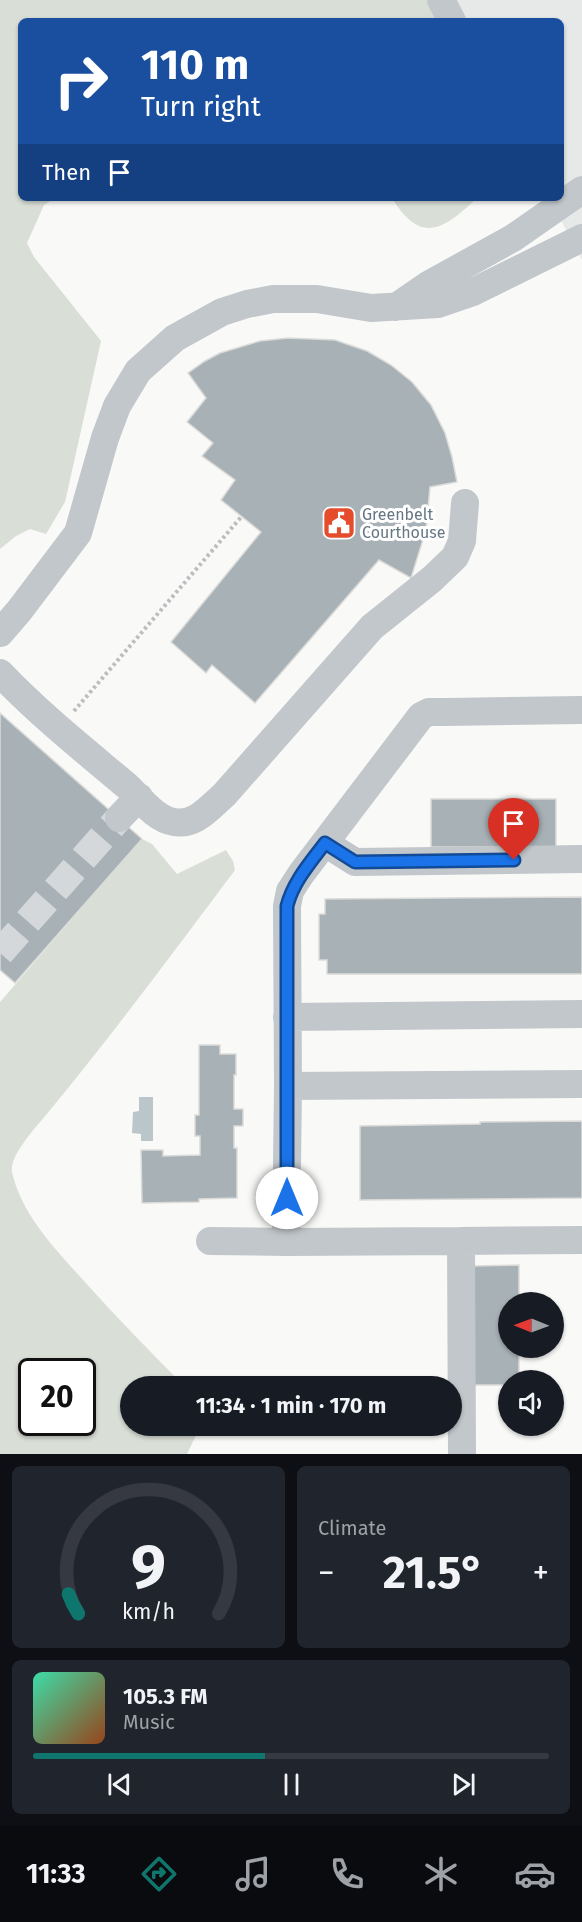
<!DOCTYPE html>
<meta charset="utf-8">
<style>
body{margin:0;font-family:"Fira Sans",sans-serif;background:#20242c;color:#f1f3f6;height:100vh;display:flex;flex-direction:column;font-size:22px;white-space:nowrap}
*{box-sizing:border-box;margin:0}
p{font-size:20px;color:#9ea1a6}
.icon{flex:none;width:33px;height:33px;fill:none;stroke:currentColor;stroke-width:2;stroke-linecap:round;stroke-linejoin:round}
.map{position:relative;height:1454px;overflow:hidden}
.details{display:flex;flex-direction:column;gap:12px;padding:12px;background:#0d0f14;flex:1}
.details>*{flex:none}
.hud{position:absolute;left:18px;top:18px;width:546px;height:183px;border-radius:9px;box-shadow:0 2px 4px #0004;background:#1a4fa0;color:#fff;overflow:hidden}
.needle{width:39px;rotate:271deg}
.buttons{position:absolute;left:498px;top:1292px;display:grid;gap:12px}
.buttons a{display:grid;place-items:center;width:66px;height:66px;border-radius:50%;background:#171b24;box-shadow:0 2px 4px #0004;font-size:30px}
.speed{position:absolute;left:18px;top:1358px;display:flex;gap:12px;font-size:30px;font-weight:700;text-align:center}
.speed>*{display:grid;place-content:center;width:78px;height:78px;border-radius:50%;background:#171b24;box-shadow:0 2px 4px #0004;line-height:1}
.speed .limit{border:3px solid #111;border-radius:9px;background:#fff;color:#111}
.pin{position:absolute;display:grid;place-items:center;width:51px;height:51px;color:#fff;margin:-62px -26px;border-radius:50% 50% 50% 0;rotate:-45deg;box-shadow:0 0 6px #0007}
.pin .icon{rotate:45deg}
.me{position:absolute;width:66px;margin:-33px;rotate:0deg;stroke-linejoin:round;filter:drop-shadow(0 0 4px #0008)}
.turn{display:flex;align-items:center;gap:21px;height:126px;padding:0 24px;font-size:27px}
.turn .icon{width:78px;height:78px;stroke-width:2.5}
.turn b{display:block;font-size:42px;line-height:51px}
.then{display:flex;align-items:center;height:57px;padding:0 24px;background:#0003;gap:12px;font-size:22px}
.big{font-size:45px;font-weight:700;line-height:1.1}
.details .card{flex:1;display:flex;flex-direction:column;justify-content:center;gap:9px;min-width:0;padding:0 21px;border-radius:9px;background:#20242c}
.details .dial{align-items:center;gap:0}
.dial svg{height:156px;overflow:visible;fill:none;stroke:#363941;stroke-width:7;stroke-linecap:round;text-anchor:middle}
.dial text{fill:#f1f3f6;stroke:none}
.song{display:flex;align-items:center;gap:18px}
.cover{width:72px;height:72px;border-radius:9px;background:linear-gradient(135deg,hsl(160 70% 55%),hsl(20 70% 35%))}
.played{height:6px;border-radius:3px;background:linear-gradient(90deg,#0f766e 45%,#363941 45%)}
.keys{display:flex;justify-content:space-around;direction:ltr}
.heat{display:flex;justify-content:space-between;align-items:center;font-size:33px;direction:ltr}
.details .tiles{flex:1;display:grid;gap:12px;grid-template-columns:1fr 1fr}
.card:last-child{grid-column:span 2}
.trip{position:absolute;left:120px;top:1376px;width:342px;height:60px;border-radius:30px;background:#171b24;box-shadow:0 2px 4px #0004;font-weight:700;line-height:60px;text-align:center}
.tabs{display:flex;height:96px;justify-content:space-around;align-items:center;background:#090b0e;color:#9ea1a6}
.tabs .icon{width:42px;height:42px}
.tabs .on{color:#0f766e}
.tabs b{font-size:27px;color:#f1f3f6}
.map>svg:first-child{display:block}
</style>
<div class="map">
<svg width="582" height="1454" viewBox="0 0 582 1454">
<rect width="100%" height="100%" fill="#f9f9f7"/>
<path fill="#e7e9e8" d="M441,0H582V260L549,198H561V21H452Z"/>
<path fill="#d9ded6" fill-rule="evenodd" d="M0,0H441L452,21H21V198H55L44,205L27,243L34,257L101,341L65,502L46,534L30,529L16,536L0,549Z
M392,198H477C443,230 421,245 392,198Z
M142,839L152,844L177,874L226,850L233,861L235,870C173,953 112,1035 46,1115C36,1127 9,1156 12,1172C21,1214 56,1250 84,1281C116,1317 150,1351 184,1386H130V1425H196L198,1431L187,1454H0V1002ZM32,1371H82V1422H32Z"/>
<path fill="#bac6ca" d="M139,1097H153V1141H141V1134L132,1133L133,1112L139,1111Z"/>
<path fill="#a7b1b6" stroke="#dbdbd9" stroke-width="1.5" d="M288,338L335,340L367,351L391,365L412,382L431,405L445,433L452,457L457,482L430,487L426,530L411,578L379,560L255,703L212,665L206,673L171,642L261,532L221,500L235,480L202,456L213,443L187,422L206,398L188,373L205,361L220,353L260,341Z
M0,713L142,839L15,983L0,970Z
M431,799H556V847H431Z
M582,897V974H327V960H319V914H325V899Z
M199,1045H220V1054H236V1075H234V1109H243V1126H234V1148H237V1198L199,1199V1202L142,1203L141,1150H163V1156L200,1155V1136H195V1115H199Z
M582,1121V1198L360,1200V1126L480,1124V1122Z
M519,1265V1302H508V1347H519V1380H508V1385H474V1266Z"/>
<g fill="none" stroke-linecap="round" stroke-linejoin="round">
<path stroke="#d4d8da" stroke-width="28" stroke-dasharray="28 14" stroke-linecap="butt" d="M0,953L119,818"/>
<path stroke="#babec1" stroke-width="4" stroke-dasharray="3 3" stroke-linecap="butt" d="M74,711L242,516"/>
<path stroke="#c2c7cb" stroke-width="28" d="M441,0L452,21
M396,307L428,285L513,238L582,190
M0,633L19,611L78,533L105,438L117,406L138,371L175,338L222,312L247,304L273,299H317L371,308L438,304L473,292L582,238
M0,673C39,714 83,749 127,786C140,798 155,819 174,822C195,826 209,808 224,795L372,627L432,579L455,557L462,541L465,503
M119,818L139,797
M325,843L355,862L582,859
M287,1017L582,1014
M288,1086L582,1084
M210,1241L286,1242
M461,1241L582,1240
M462,1454L461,1241L286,1242L288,1086L287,906L290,891L301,874L421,716L429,712H446L582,710"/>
</g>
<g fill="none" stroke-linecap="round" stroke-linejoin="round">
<g stroke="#114b97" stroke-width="15">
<path id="route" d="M287,1198V906C293,882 310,863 325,843L355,862L514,860"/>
</g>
<use href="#route" stroke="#1a73e8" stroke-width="10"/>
</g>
<defs>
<g id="civic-square" transform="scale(1.725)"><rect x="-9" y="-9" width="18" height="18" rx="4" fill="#e44c2c" stroke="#fff"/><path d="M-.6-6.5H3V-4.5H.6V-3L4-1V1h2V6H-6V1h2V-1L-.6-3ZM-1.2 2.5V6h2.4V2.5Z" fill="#fff"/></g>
</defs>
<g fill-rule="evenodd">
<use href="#civic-square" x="339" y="523"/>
</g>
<g text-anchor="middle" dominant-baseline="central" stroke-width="6" stroke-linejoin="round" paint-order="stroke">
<g font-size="16" fill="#647782" stroke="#fff" text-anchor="start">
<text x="362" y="514">Greenbelt<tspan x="362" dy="18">Courthouse</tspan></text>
</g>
</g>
</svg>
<div class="buttons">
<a><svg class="needle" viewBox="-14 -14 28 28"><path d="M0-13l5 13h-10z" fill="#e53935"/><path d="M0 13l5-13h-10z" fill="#9ea1a6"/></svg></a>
<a><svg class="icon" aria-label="sound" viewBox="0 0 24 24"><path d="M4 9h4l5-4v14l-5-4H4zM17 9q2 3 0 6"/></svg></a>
</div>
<div class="speed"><div class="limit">20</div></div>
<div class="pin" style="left:514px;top:860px;background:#d93025"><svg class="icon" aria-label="arrive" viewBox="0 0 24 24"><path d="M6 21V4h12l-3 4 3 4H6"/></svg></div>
<svg class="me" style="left:287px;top:1198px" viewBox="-20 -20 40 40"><circle r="19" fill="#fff"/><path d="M0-13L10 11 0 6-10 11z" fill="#1a73e8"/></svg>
<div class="trip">11:34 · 1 min · 170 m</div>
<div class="hud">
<div class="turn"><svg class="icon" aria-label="right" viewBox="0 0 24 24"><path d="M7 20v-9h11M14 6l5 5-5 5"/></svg><div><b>110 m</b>Turn right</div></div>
<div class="then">Then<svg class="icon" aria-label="arrive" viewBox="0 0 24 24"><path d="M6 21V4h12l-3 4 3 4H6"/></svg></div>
</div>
</div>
<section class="details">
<div class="tiles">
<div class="card dial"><svg viewBox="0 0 100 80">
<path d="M14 69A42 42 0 1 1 86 69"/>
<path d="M14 69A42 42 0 0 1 9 59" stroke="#0f766e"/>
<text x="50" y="56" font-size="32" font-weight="700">9</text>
<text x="50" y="72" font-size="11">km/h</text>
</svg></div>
<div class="card"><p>Climate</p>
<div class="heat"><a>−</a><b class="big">21.5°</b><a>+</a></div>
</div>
<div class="card">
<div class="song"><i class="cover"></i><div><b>105.3 FM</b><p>Music</p></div></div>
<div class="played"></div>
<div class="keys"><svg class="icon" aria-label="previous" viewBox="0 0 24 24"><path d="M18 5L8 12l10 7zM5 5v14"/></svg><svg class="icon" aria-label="pause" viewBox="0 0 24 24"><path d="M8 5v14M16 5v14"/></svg><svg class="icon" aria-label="next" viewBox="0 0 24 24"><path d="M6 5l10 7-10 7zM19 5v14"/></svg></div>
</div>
</div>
</section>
<nav class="tabs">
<b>11:33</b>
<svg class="icon on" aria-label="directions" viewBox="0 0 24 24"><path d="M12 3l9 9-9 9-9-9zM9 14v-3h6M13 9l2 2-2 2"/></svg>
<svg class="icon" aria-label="music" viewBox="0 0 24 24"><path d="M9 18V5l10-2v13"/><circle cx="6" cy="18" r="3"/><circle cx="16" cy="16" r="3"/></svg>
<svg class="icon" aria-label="phone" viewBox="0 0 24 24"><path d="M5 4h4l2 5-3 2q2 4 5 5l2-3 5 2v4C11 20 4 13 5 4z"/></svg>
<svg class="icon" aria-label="climate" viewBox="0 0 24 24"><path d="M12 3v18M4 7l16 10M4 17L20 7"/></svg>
<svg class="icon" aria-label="car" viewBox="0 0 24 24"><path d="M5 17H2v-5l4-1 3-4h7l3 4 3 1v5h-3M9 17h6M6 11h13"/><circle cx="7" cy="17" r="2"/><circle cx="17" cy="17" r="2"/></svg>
</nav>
